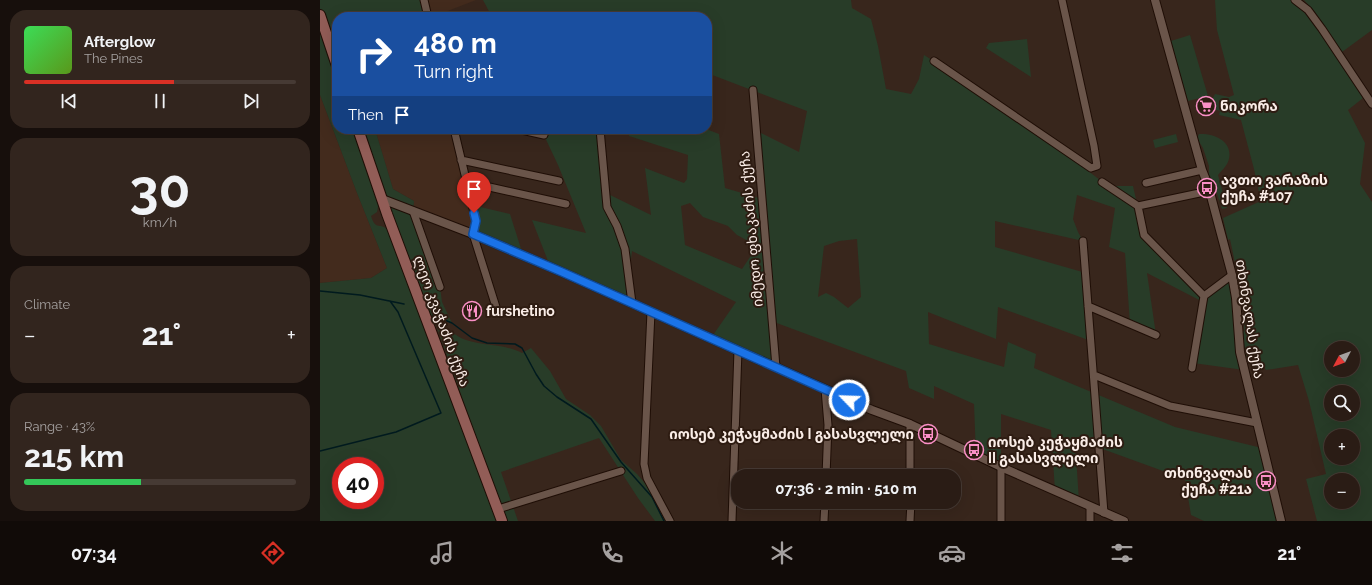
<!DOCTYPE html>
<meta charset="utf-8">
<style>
body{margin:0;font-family:Raleway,"Noto Sans Georgian",sans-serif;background:#32251e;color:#f1f3f6;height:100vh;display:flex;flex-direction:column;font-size:15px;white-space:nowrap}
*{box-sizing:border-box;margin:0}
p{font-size:13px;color:#a5a1a0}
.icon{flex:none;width:22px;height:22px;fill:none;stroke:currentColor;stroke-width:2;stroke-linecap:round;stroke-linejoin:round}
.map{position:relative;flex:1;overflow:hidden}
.side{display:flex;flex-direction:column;gap:10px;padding:10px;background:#170f0c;width:320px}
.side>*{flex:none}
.banner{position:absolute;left:12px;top:12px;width:380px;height:122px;border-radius:16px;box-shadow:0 4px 16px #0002,0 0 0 1px #463a34;background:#1a4fa0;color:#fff;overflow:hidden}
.needle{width:26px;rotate:229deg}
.fabs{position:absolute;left:1004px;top:341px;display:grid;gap:8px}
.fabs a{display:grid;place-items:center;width:36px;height:36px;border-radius:50%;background:#2a1c15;box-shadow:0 4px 16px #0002,0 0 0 1px #463a34;font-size:20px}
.speed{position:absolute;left:12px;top:457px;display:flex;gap:8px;font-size:20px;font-weight:700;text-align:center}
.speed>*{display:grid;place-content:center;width:52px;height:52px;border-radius:50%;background:#2a1c15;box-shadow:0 4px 16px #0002,0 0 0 1px #463a34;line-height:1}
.speed .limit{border:6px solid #d22;background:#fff;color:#111}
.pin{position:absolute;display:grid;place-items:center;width:34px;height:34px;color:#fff;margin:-41px -17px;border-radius:50% 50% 50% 0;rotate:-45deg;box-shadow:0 0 4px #0007}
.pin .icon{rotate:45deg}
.me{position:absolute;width:44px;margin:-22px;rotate:294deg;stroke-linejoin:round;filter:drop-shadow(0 0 3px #0008)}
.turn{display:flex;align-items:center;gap:14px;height:84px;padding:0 16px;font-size:18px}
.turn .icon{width:52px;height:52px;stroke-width:2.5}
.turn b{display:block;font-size:28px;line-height:34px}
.then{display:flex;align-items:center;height:38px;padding:0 16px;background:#0003;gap:8px;font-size:15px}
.big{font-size:30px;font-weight:700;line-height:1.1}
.side .widget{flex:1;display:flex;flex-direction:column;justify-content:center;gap:6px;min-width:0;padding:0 14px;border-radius:16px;background:#32251e}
.side .dial{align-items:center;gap:0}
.dial b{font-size:52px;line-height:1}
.song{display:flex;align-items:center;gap:12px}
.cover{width:48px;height:48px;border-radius:6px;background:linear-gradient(135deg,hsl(130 70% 55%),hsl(90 70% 35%))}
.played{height:4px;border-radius:2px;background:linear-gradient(90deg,#d93025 55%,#463a34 55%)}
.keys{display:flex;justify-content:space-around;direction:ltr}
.heat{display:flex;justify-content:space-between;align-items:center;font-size:22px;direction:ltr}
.charge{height:6px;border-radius:3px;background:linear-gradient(90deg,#34c759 43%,#463a34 0)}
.trip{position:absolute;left:411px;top:469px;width:230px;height:40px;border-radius:16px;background:#2a1c15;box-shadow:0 4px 16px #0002,0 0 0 1px #463a34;font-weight:700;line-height:40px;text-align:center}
.tab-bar{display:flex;height:64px;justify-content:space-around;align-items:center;background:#110b08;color:#a5a1a0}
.tab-bar .icon{width:28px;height:28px}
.tab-bar .on{color:#d93025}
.tab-bar b{font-size:18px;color:#f1f3f6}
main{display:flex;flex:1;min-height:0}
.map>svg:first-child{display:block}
</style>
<main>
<section class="side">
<div class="widget">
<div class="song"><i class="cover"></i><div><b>Afterglow</b><p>The Pines</p></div></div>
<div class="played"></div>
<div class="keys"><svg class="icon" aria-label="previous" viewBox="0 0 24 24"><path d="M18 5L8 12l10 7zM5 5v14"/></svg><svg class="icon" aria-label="pause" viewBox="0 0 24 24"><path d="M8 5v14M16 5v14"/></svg><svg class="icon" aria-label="next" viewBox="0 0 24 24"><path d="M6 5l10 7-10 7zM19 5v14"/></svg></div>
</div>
<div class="widget dial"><b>30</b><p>km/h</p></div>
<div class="widget"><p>Climate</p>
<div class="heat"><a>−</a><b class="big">21°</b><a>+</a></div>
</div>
<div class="widget"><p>Range · 43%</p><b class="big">215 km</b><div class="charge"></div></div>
</section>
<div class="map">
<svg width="1052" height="521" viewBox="0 0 1052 521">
<rect width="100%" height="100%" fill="#38261c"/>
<path fill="#432b1d" d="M104,0H156L112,17H108Z
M0,95L37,193L67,268L51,278L0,283Z
M55,129H134L156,221L153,234L93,211L94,201L73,189Z"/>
<path fill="#283c28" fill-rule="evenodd" d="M0,0H104L108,17H17V66L0,15Z
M163,0H531L532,8L551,19L558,46L566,89L591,94L599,79L604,55C666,94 725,138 784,183L789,186H813L824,235L884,295L912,275L924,370L873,363L883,302L827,273L836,335L810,324L805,253L789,247L795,208L757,195L753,219L758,232L763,241L675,221V247L766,273L771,341L678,307L676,339L608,312L609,344L684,367L688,342L716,354L714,368L855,427L942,448L960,521H884L871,515L865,479L755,439L759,502L735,491L731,430L681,414V467L656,455L654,404L614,386V399L589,388L586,371L454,322L456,367L391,338L416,302L312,251L306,300L230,266L212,220L266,233L238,165L221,129H280L286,193L331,215L325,168L364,183L367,179L368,155L309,136V129H386L399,134L405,188L439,198L433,129L479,152L487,111L387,73V17H172ZM370,203L383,217L408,226L417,235L430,242L439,253L430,257L422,269L365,245L361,206ZM537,239L541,297L528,308L514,297L506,293L498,297L504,246L519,241Z
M895,0H972L986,11L1043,98L1028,110L1045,143L1040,184L1052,202V521H997L986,479L1006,474L989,401L978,365L946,370L937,357L926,356L922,332L924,331L925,311L910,239L908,240L903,218L941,201L934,169L921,120L899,115L900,111L894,109L892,100L895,94L909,97L914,95L897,30ZM1011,348H1033V370H1011ZM1011,392H1033V414H1011ZM1011,436H1033V458H1011ZM1011,480H1033V502H1011Z
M984,0H1052V30L1022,52L994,11Z
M0,27L17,75V129H36L59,201L57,212L51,216C56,232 60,221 69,231L177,521H0V283L51,278L67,268L37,193L0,95ZM21,466H55V500H21Z
M870,35L888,96L868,101L851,41Z
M707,39L711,77L666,48L669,43Z
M38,129H55L73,189L94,201L93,211L120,287L122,302L132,323L103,312Z
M856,134L858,142L835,148L833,140Z
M879,134C896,133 915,143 908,162C906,167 901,171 898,175L907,208L902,209L893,181L889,175V166L883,148L878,140L877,138Z
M152,205L190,214L203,255L153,234Z
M114,319C123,325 136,337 146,340C164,346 185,344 202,353L211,348L230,371L246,399L270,415L281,426L301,460L317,474L335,495L350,521H335L318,498L279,438L181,472L198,521H186Z"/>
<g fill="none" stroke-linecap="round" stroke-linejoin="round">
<path stroke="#001a1e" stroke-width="1.5" d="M0,291L40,295L84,304
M113,315L132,323L152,338L167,343L195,344L202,348L216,374L224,386L237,397L271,419L301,462L332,497L344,521
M0,451L76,432L121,413L78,312L70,301"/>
<g stroke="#1f0e06" stroke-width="9">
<path id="minor" d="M104,0L108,17
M975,0L988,10L1002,29L1052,104
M614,61L771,168L777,166L774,146L742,0
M433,90L456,367
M134,129L156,221L153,234L176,307
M197,129L224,135
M280,129L287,207L297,226L305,249L312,303
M141,160L239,181
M147,182L246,204
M782,182L818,206L889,191
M826,183L882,170
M818,206L824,235L884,296
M93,211L120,287
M763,241L784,513
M768,306L836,335
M331,312L324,464L327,478L350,521
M872,368L884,296L912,275
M774,375L850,406L937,423
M505,389L508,425L506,476
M590,424V476
M681,467V521
M178,509L301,471
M412,521L418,350
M504,521L505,502
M590,521L591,502
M770,521V507"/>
</g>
<g stroke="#1f0e06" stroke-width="10">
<path id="tertiary" d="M835,0L882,170L888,185L912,275L916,298L920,352L961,521
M62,199L153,234L242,272L552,410L590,424L681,467L804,521"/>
</g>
<g stroke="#1f0e06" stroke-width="12">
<path id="secondary" d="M0,15L17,66
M38,129L67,214L182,521"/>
</g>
<use href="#minor" stroke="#6a554a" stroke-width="7"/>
<use href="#tertiary" stroke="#6a554a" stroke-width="8"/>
<use href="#secondary" stroke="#925d57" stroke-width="10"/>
</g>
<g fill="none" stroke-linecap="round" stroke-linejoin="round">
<g stroke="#114b97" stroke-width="10">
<path id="route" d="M154,213L156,221L153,234L242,272L529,400"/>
</g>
<use href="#route" stroke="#1a73e8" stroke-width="7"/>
</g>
<defs>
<g id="supermarket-ring" transform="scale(1)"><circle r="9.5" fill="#2e1c12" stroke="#fa8fc6" stroke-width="1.5"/><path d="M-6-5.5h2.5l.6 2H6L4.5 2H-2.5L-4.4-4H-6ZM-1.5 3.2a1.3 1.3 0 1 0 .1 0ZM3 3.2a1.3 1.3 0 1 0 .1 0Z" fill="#fa8fc6"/></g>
<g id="bus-ring" transform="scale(1)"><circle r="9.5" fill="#2e1c12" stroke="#fa8fc6" stroke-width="1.5"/><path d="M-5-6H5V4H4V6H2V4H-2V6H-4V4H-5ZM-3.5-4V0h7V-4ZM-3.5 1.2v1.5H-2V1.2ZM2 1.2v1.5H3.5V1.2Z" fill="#fa8fc6"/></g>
<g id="restaurant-ring" transform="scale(1)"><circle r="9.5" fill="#2e1c12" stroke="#fa8fc6" stroke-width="1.5"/><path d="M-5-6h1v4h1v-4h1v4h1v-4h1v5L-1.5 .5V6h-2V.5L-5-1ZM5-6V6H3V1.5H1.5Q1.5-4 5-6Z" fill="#fa8fc6"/></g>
</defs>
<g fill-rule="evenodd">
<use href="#supermarket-ring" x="886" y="106"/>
<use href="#bus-ring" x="887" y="188"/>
<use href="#restaurant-ring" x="152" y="311"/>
<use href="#bus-ring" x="608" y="434"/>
<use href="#bus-ring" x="654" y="450"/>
<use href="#bus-ring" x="946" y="481"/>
</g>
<g text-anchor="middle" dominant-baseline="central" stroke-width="4" stroke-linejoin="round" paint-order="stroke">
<g font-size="14" font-weight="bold" fill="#faede7" stroke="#2e1c12" text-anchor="start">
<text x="900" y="106">ნიკორა</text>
<text x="901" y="180">ავთო ვარაზის<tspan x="901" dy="16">ქუჩა #107</tspan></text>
<text x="166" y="311">furshetino</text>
<text x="594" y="434" text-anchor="end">იოსებ კეჭაყმაძის I გასასვლელი</text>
<text x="668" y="442">იოსებ კეჭაყმაძის<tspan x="668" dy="16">II გასასვლელი</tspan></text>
<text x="932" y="473" text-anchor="end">თხინვალას<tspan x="932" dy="16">ქუჩა #21ა</tspan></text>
</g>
<g font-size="14" fill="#faede7" stroke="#2e1c12">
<text transform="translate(431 229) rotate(-95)">იმედო ფხაკაძის ქუჩა</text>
<text transform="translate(930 319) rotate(81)">თხინვალას ქუჩა</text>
<text transform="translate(122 321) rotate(70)">ლეო კვაჭაძის ქუჩა</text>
</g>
</g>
</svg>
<div class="fabs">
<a><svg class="needle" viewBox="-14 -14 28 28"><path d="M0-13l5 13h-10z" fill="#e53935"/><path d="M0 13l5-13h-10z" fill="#a5a1a0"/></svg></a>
<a><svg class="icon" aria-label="search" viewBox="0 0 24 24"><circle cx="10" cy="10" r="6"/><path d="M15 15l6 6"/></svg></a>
<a>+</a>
<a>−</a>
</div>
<div class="speed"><div class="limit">40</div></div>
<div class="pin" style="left:154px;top:213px;background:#d93025"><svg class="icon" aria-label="arrive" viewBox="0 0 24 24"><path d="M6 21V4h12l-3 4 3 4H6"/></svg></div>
<svg class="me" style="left:529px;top:400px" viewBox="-20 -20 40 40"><circle r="17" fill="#1a73e8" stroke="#fff" stroke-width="3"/><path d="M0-11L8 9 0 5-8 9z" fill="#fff"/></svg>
<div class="trip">07:36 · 2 min · 510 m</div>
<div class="banner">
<div class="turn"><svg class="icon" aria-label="right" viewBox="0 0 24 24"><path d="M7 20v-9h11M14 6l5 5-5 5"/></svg><div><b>480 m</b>Turn right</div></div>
<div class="then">Then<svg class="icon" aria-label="arrive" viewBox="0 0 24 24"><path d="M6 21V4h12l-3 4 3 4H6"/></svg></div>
</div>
</div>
</main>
<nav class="tab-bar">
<b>07:34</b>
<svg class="icon on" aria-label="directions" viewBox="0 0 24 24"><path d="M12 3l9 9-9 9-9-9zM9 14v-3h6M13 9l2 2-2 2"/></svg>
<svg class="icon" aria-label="music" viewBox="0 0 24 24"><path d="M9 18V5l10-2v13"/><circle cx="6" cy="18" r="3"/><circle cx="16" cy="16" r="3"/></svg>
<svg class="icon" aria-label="phone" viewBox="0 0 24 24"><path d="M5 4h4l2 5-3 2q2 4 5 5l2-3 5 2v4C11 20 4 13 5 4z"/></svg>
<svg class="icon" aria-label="climate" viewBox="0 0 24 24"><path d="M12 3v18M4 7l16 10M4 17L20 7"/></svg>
<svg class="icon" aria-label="car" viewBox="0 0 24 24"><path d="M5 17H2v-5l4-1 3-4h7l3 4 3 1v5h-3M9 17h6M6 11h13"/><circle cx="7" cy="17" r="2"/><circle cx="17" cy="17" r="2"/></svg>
<svg class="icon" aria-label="filters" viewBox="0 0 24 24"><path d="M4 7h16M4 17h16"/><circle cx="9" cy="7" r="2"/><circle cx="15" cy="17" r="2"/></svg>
<b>21°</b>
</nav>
